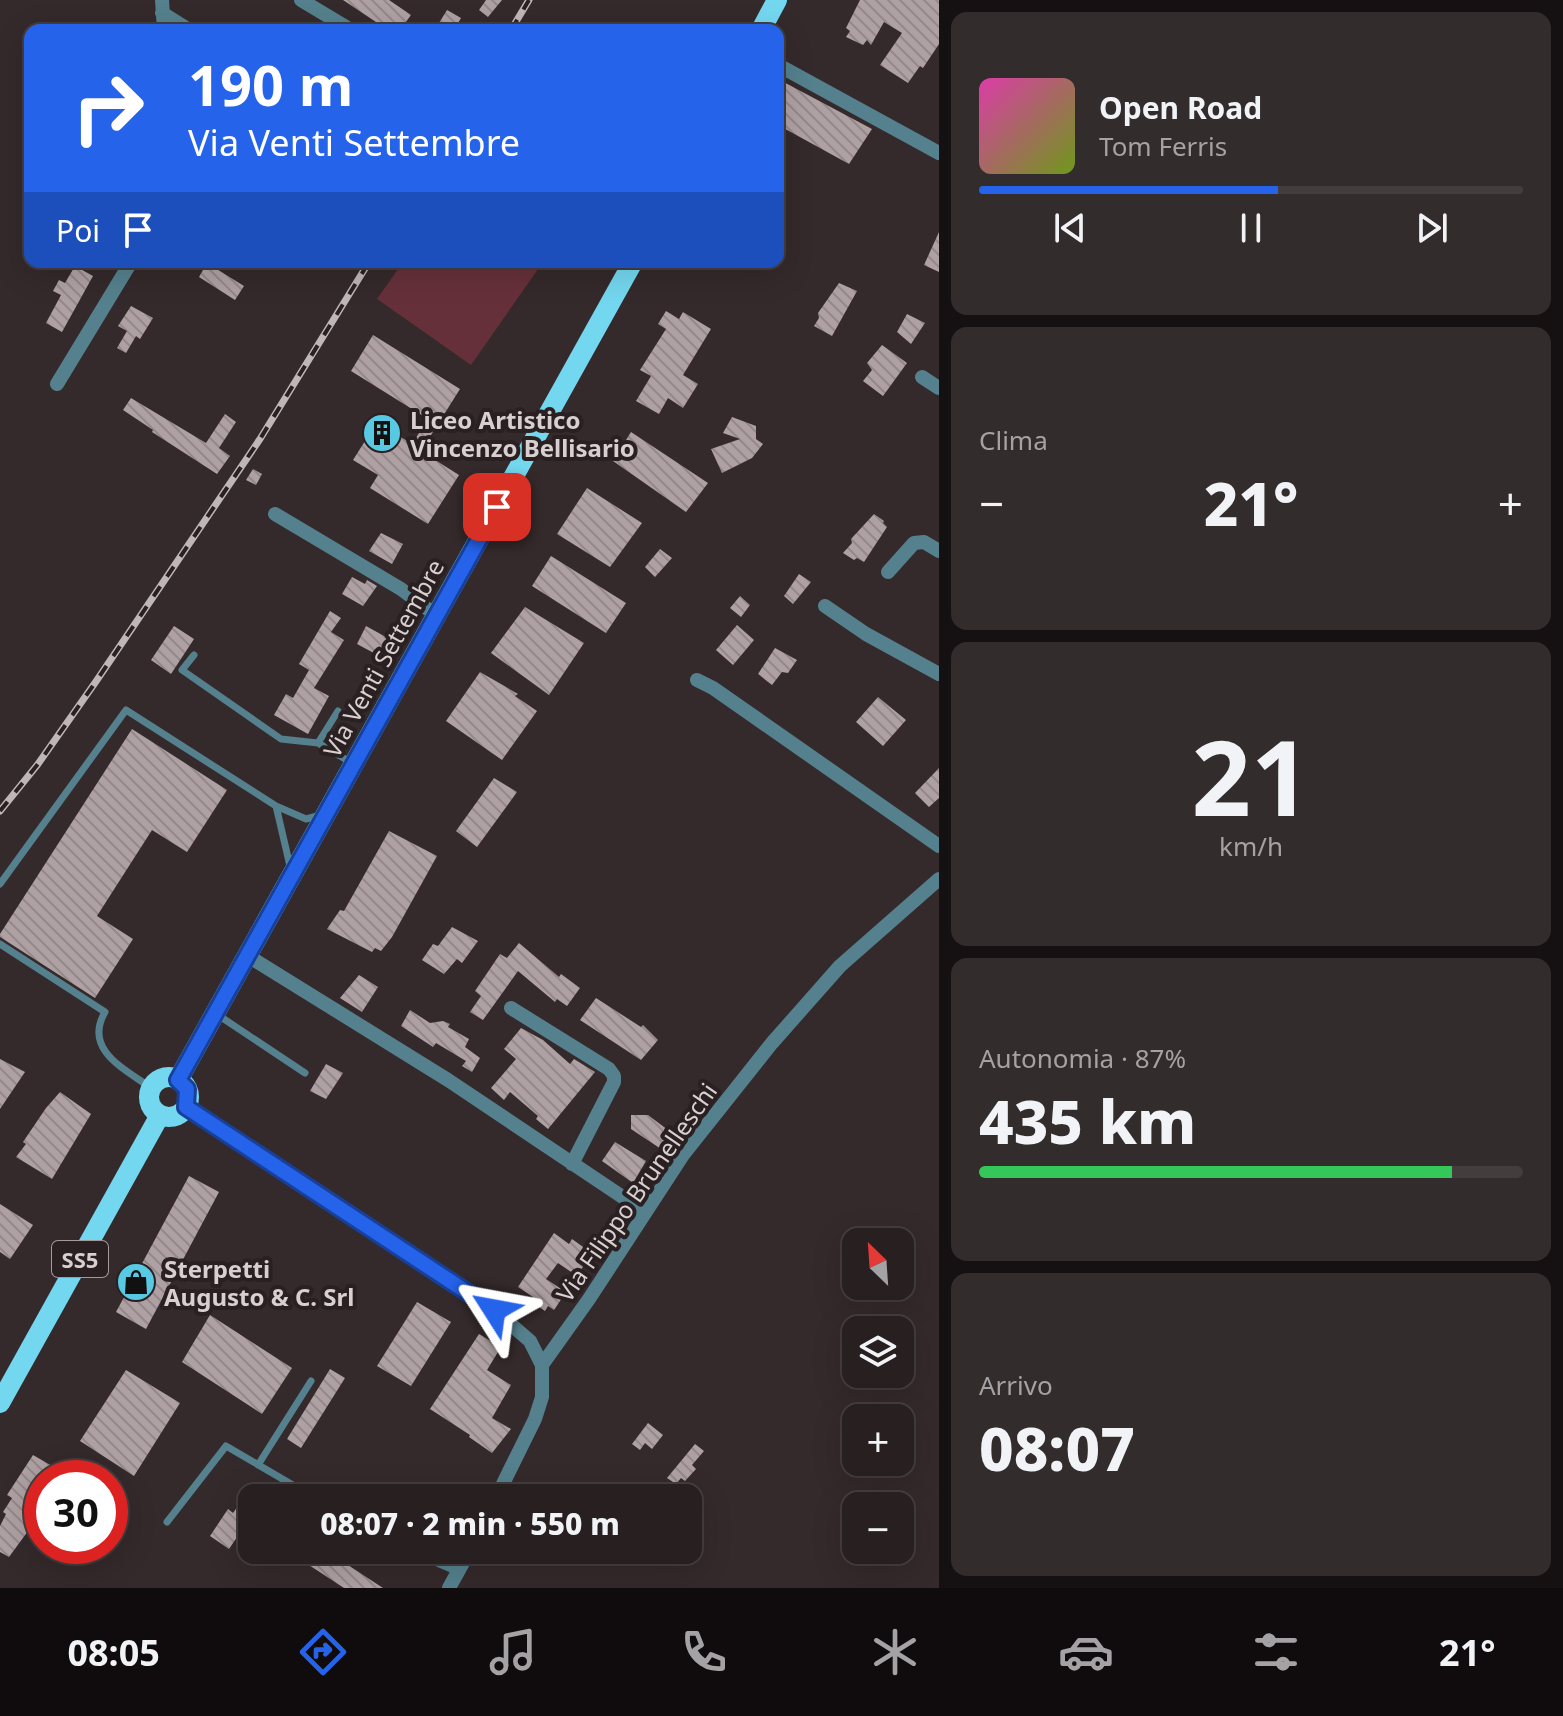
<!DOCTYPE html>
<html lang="it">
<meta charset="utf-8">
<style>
body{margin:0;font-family:"Noto Sans",sans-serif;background:#332c2d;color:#f1f3f6;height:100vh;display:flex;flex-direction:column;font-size:30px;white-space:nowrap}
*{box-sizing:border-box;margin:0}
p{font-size:26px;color:#a4a2a5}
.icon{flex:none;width:44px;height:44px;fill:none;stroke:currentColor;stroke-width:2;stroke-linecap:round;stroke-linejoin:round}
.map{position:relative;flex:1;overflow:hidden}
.side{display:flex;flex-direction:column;gap:12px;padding:12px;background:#151112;width:624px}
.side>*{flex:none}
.banner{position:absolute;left:24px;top:24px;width:760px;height:244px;border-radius:16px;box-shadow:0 8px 32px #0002,0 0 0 2px #433d3e;background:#2563eb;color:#fff;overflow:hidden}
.needle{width:52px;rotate:335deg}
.fabs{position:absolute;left:842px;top:1228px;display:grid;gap:16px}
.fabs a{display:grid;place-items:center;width:72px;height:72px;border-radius:16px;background:#271f20;box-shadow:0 8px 32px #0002,0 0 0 2px #433d3e;font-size:40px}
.speed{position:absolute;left:24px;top:1460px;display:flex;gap:16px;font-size:40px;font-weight:700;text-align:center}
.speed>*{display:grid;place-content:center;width:104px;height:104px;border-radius:50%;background:#271f20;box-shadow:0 8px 32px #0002,0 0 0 2px #433d3e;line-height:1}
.speed .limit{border:12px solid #d22;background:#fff;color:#111}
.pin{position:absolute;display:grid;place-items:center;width:68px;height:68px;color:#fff;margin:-34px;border-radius:16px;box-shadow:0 4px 12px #0006}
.me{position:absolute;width:88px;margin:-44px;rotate:304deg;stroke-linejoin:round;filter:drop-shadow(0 0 6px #0008)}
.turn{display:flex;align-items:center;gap:28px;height:168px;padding:0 32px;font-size:36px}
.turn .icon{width:104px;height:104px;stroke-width:2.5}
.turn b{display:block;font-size:56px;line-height:68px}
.then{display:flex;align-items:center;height:76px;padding:0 32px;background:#0003;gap:16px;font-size:30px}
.big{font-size:60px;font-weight:800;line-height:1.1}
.side .card{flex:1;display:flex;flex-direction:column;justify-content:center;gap:12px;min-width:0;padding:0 28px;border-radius:16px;background:#332c2d}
.side .dial{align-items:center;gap:0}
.dial b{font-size:104px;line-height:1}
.song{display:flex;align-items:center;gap:24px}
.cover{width:96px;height:96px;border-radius:12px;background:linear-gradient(135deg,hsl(320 70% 55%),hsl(80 70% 35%))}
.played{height:8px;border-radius:4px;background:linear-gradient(90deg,#2563eb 55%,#433d3e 55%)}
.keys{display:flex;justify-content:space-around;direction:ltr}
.heat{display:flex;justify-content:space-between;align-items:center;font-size:44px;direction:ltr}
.charge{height:12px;border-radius:6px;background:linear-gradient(90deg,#34c759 87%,#433d3e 0)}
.trip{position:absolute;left:238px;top:1484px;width:464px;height:80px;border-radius:16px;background:#271f20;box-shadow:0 8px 32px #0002,0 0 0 2px #433d3e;font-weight:800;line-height:80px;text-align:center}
.menu{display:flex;height:128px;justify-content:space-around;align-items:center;background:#100c0d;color:#a4a2a5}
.menu .icon{width:56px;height:56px}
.menu .on{color:#2563eb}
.menu b{font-size:36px;color:#f1f3f6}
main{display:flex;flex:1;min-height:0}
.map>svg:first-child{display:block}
</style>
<main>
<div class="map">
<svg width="939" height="1588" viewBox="0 0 939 1588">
<defs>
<pattern id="building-back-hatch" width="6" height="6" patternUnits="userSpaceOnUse" patternTransform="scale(2)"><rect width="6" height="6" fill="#afa1a3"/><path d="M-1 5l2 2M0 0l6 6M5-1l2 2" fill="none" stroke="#93888a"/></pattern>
</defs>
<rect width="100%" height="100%" fill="#34292b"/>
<path fill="#66303a" d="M403,262H543L471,365L377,299Z"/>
<path fill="url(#building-back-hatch)" d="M343,0H389L411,15L400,30H388Z
M486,0H502L488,17L479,10Z
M860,0H939V44L923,68L920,66L908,83L880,65L902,33L884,22L871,45L867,40L863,45L846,37L850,31L846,28Z
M447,10L461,18L454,30L439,23Z
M778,79L872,129L849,164L778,125Z
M939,232V272L924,265Z
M207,263L244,286L235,300L199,277Z
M75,266L93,276L62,332L46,323L61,295L53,291L59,280L65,283Z
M839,283L857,291L832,336L814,326L819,318L818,313Z
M131,306L153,318L140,339L136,336L126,353L117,348L127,331L118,326Z
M666,311L679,319L683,312L711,329L683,375L698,384L683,408L668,398L659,414L636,401L651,376L640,370L666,329L658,324Z
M907,314L925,323L911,344L897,332Z
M373,335L460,389L421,451L459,475L428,524L370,488L378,475L353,460L377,422L412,444L428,419L351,371Z
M882,345L907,363L883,396L863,381L872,370L867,363Z
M131,398L206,443L225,414L236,422L219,448L230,456L217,474L152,432L153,430L123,410Z
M732,417L756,426V439L763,444L752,458L722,473L711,449L740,439L723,433Z
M631,432L708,483L686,512L613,461Z
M253,469L262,474L256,485L246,480Z
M587,488L642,523L610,567L557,534Z
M874,514L884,521L883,523L887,527L864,562L857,558L854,560L843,553L852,543L851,539Z
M381,533L403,544L392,564L369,551Z
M660,549L672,558L655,577L645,567Z
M551,556L626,603L606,633L532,586Z
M799,574L811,582L793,604L784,596Z
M352,577L365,584L367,580L377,586L363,606L342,594Z
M740,596L750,605L741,617L730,608Z
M525,607L584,643L549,695L491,653Z
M330,611L341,618L331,632L344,640L314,688L329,696L308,734L274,715L286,694L293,698L309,670L299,664Z
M737,625L754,640L733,665L716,650Z
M174,626L194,639L171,674L151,660Z
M366,626L395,642L385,659L357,644Z
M775,648L797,660L788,673L782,672L772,685L758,674Z
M480,672L518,694L515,696L537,711L502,760L446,721Z
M878,697L906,720L883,746L856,722Z
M132,729L227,790L187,852L152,830L97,916L133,939L95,998L0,937V934Z
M939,768V798L929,807L915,793Z
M494,778L517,792L477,847L456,831Z
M389,831L437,856L392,937L381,951L375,948L372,952L327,929L340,910L344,911Z
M452,927L478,941L462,963L457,959L444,974L422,960L433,944L438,946Z
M519,943L559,977L561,974L580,988L567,1006L557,999L555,1002L518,971L483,1020L470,1012L481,996L475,991L500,954L507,958Z
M359,975L378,987L362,1012L340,998Z
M596,998L641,1027L643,1025L658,1040L641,1060L580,1020Z
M410,1010L430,1023L443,1021L450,1024L448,1027L469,1039L465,1047L480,1058L472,1072L462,1066L466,1061L436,1043L433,1047L401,1026Z
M521,1028L543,1040L570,1064L574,1059L595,1072L548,1129L536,1119L538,1116L510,1092L504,1100L491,1088L516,1059L504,1049Z
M0,1059L25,1072L0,1109Z
M326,1064L343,1073L326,1099L310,1091Z
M60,1092L91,1114L52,1179L16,1157L26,1144L23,1142L46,1108Z
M631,1115H648L672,1133L661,1149L631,1129Z
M615,1142L646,1161L633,1183L602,1161Z
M189,1176L219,1192L146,1329L116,1312Z
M0,1204L33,1225L10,1259L0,1252Z
M554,1233L569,1244L572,1239L586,1249L584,1252L590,1256L577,1276L558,1263L546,1279L566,1292L554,1310L548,1306L545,1311L530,1301L533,1297L518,1287Z
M579,1274L589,1280L583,1290L574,1283Z
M417,1302L451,1322L411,1386L377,1366Z
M210,1315L292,1368L262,1414L182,1362Z
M479,1334L501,1347L487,1370L511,1385L492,1418L511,1429L492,1453L469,1437L470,1435L430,1409Z
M330,1369L345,1378L301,1448L287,1439Z
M126,1370L180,1403L134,1476L80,1441Z
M648,1423L663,1435L652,1449L645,1443L640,1450L632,1444Z
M695,1444L704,1451L692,1465L696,1469L685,1481L681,1478L676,1484L667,1478Z
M33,1455L73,1478H42V1512L9,1557L0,1552V1526L6,1514L3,1512L12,1498L7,1495Z
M252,1486V1515L229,1549L210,1536L228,1509L233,1513Z
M286,1550H325L383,1588H344Z"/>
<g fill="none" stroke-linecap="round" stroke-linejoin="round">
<path stroke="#54818d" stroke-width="7" d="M194,655L182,670L281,739L318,743
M338,711L318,743L352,763
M276,806L290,866
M0,884L126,710L276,806L306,819L321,815
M0,944L105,1012C83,1050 125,1069 151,1088
M218,1015L305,1073
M258,1465L311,1381
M167,1522L226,1446L315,1498
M407,1550L458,1572"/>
<path stroke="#54818d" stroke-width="14" d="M162,0L164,30
M301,0L346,27
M162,13L189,30
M778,65L939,153
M922,377L939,388
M57,384L131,262
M275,514L401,589L437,616
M888,572L914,543L924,542L939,551
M825,606L866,634L939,674
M697,680L713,688L939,846
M248,956L448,1080L645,1212
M511,1008L609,1069L614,1076V1082L572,1164
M186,1107L428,1265L494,1310L530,1341L542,1365V1397L535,1419L496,1498
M542,1365L589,1299L683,1155L772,1043L840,966L939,879
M449,1588L470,1550"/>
<path stroke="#73d7ef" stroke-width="20" d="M761,30L777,0
M149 1097a20 20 0 1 1 40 0a20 20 0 1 1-40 0Z
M178,1080L633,262
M0,1403L160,1115"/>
<g stroke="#beb6b7" stroke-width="7">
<path id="rail" d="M511,30L529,0
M0,811L38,764L97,680L260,439L369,262"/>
</g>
<use href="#rail" stroke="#2a2021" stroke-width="4" stroke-dasharray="12" stroke-linecap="butt"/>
</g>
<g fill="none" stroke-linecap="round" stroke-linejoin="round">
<g stroke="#184099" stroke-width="20">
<path id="route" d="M494,1310L186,1107L187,1089L178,1080L497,507"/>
</g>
<use href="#route" stroke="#2563eb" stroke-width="14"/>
</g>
<defs>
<g id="building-disc" transform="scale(2)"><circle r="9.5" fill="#58c9e3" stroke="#2a2021"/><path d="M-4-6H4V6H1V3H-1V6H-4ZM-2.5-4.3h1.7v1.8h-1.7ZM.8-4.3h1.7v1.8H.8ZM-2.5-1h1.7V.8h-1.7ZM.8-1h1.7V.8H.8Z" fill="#111"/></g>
<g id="shop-disc" transform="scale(2)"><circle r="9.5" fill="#58c9e3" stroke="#2a2021"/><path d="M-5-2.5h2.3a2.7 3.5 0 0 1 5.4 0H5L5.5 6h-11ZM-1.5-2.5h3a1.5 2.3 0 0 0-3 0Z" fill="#111"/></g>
</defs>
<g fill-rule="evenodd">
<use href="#building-disc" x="382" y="433"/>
<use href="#shop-disc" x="136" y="1282"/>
</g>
<g text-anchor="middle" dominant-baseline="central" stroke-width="8" stroke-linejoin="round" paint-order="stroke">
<rect fill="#2a2021" stroke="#a39a9c" stroke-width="2" x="52" y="1241" width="56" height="36" rx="6"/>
<g font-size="22" font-weight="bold" fill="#d7cfd0">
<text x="80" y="1259">SS5</text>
</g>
<g font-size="24" font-weight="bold" fill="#d7cfd0" stroke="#2a2021" text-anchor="start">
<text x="410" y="419">Liceo Artistico<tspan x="410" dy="28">Vincenzo Bellisario</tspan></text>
<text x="164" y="1268">Sterpetti<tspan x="164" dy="28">Augusto &amp; C. Srl</tspan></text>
</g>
<g font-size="24" fill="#d7cfd0" stroke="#2a2021">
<text transform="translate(383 658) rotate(-61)">Via Venti Settembre</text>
<text transform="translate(636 1192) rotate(-55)">Via Filippo Brunelleschi</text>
</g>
</g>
</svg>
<div class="fabs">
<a><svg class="needle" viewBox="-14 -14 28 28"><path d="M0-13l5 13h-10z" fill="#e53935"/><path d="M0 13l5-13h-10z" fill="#a4a2a5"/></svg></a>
<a><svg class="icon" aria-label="layers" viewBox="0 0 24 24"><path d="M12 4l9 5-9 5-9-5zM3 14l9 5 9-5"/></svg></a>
<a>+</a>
<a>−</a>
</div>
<div class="speed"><div class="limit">30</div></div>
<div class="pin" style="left:497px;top:507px;background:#d93025"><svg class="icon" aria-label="arrive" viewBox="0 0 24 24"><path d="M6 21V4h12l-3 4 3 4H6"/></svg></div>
<svg class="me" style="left:494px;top:1310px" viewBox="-20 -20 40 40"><path d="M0-17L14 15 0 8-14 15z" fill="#2563eb" stroke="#fff" stroke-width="4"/></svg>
<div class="trip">08:07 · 2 min · 550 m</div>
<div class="banner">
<div class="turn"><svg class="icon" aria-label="right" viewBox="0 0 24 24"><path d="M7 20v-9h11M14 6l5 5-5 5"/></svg><div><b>190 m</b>Via Venti Settembre</div></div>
<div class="then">Poi<svg class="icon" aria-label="arrive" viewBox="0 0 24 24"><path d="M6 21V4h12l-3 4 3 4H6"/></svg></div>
</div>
</div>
<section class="side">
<div class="card">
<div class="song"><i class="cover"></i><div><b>Open Road</b><p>Tom Ferris</p></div></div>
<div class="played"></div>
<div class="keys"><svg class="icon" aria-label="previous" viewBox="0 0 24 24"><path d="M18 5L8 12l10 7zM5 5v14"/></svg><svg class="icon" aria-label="pause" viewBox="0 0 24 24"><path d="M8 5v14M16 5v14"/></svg><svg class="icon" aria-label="next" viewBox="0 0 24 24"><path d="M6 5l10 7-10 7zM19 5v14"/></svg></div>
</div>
<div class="card"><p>Clima</p>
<div class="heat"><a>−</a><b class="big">21°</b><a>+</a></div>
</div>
<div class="card dial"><b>21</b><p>km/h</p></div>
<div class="card"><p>Autonomia · 87%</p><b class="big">435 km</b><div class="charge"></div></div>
<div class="card"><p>Arrivo</p><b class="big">08:07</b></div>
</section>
</main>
<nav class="menu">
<b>08:05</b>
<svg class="icon on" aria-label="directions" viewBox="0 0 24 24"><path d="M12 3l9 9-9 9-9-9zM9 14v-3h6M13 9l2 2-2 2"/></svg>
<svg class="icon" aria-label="music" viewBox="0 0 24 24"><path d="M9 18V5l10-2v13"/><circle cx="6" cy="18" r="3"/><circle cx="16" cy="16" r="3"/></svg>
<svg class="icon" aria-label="phone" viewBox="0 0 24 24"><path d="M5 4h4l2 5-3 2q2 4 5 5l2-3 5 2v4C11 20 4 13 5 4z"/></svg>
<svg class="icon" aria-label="climate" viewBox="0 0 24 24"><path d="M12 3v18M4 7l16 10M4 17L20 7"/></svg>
<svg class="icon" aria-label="car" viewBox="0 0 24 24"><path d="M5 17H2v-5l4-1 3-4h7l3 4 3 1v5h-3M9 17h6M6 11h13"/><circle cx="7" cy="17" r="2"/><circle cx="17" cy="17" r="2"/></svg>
<svg class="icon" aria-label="filters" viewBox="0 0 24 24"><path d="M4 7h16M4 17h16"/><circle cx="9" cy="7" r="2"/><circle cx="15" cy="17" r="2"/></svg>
<b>21°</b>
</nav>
